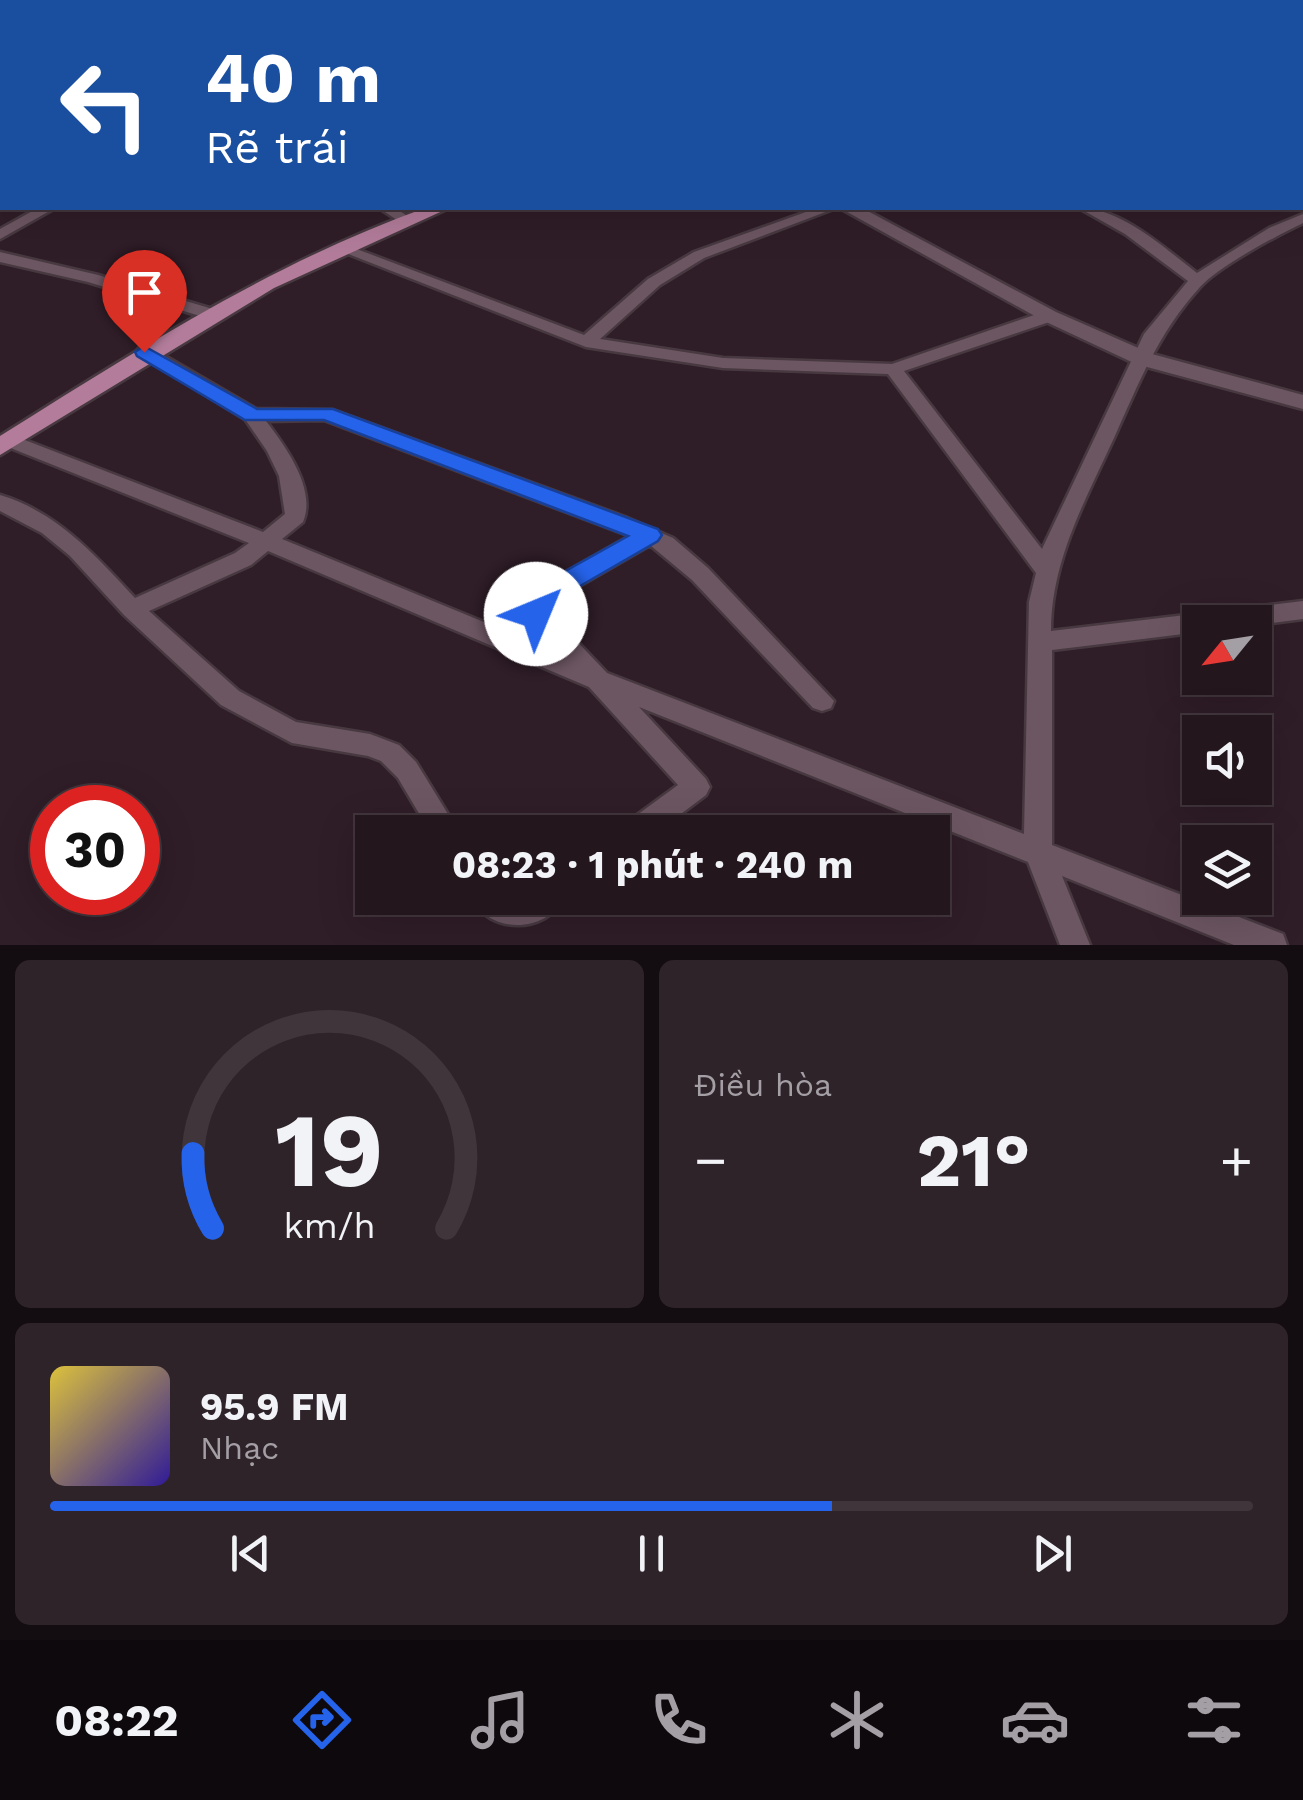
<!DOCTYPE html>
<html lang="vi">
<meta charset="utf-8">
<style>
body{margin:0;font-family:"Work Sans",sans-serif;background:#2f232a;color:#f1f3f6;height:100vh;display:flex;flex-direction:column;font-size:38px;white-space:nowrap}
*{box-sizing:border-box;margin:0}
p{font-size:32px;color:#a39fa4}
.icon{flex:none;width:55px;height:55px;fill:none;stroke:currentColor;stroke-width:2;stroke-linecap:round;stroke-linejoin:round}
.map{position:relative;height:945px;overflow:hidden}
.side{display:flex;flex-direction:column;gap:15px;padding:15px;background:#130c10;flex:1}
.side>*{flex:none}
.hud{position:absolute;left:0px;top:0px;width:1305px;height:210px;box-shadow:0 10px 40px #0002,0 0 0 2px #40353b;background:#1a4fa0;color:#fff;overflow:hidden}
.needle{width:65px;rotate:240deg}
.controls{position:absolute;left:1182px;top:605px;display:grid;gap:20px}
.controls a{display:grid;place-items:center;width:90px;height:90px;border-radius:0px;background:#23161d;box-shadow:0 10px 40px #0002,0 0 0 2px #40353b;font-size:50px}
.speed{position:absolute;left:30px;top:785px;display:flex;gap:20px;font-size:50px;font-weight:700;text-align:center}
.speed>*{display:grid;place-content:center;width:130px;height:130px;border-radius:50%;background:#23161d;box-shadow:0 10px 40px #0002,0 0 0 2px #40353b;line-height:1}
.speed .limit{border:15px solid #d22;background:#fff;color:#111}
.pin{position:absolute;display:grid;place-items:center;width:85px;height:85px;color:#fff;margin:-102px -42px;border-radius:50% 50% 50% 0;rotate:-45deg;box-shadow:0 0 10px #0007}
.pin .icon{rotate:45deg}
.me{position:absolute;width:110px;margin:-55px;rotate:45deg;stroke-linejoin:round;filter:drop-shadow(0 0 8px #0008)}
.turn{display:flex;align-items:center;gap:35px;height:210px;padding:0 40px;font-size:45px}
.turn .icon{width:130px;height:130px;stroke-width:2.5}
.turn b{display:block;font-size:70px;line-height:85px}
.big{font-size:75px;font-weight:700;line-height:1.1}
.side .tile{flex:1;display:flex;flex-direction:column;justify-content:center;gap:15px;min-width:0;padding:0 35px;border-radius:15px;background:#2f232a}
.side .dial{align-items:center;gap:0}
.dial svg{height:260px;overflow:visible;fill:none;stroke:#40353b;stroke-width:7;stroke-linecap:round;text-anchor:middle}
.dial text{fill:#f1f3f6;stroke:none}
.song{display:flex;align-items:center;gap:30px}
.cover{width:120px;height:120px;border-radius:15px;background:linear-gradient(135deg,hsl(50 70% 55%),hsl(250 70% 35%))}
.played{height:10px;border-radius:5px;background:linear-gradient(90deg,#2563eb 65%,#40353b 65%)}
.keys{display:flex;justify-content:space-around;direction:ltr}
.heat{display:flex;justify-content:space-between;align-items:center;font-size:55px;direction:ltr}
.side .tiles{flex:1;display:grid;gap:15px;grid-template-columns:1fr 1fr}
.tile:last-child{grid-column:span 2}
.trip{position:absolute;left:355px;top:815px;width:595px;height:100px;border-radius:0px;background:#23161d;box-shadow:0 10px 40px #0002,0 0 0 2px #40353b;font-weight:700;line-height:100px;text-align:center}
.dock{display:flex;height:160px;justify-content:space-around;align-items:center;background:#0e090c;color:#a39fa4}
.dock .icon{width:70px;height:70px}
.dock .active{color:#2563eb}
.dock b{font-size:45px;color:#f1f3f6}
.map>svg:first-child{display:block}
</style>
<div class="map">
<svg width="1303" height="945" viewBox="0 0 1303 945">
<rect width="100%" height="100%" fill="#2f1d27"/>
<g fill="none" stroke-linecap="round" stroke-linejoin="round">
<g stroke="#483941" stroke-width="5">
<path id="street" d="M0,0L6,1L7,2L0,6Z
M768,0H795L796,2H771Z
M1119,0H1139L1140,2H1122Z
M1302,54H1303V61H1302Z
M1302,81H1303V89H1302Z
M2,135V144L0,145V136Z
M1302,135H1303V143H1302Z
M1302,196H1303V204H1302Z
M38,208H55L0,239V229Z
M379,208H395L412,219L400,222Z
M817,208H836L704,258L660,285L600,339L723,358L892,364L1043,312H1055V320L904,371L1042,549L1144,334L1188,281L1125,234L1079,208C1122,208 1164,248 1197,273L1269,228L1303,214V223C1276,236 1219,266 1200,287C1158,333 1139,383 1114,438C1085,501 1051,561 1051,631L1303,601V619L1255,625L1200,622V632L1052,650V845L1283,934L1287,945H1234L1062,876L1090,945H1060L1028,862L639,707L706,779L710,787L706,795L657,832H622L626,823L678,785L589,687L268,551L251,565L149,611L239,691L296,722L370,734L399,745L416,762L459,832H430L398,778L381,761L368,756L292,743L221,705L124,615L70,556L42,533L0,511V495C57,512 96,556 135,598L235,553L249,543L3,445L0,441L3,437H17L263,532L285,514L279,476L267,451L245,419L136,352L139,348H151L256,409L333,410L625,517L673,538L708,568L834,701L831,708L822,711L813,708L692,580L650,545L553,601L548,611L607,673L1024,834L1029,602L1036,573L888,374L723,368L586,347L333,248L341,243L346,245L584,335L648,279L694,252ZM324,420L630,536L536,589L524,613L559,653L282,539L303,522C317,489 285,446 266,421Z
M0,252L98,275L216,310L218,314L210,319L88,282L0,262Z
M472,898H563C547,934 488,934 472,898Z"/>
</g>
<g stroke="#483941" stroke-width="5">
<path id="secondary" d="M840,208H862L1056,312L1152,354L1303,395V409L1136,364L1042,320Z"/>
</g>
<g stroke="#483941" stroke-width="5">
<path id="primary" d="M679,0H693L694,2H681Z
M425,208H449L274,288L0,455V436C137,350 272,263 425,208Z"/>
</g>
<use href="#street" fill="#6c5662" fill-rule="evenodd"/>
<use href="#secondary" fill="#6c5662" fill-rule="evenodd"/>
<use href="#primary" fill="#b27c9a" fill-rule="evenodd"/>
</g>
<path fill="#2563eb" stroke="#184099" stroke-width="2.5" d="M144,346L257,409H333L658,529L662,535L658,541L554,601L546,621H527L523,614L535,588L628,536L324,420H245L137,356L135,352Z"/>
</svg>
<div class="controls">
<a><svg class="needle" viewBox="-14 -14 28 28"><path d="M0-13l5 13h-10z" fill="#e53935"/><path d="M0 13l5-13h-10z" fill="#a39fa4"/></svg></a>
<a><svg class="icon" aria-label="sound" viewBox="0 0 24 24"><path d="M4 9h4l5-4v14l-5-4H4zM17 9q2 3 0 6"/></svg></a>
<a><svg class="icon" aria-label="layers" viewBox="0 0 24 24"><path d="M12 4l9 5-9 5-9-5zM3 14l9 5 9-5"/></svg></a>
</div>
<div class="speed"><div class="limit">30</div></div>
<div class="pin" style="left:144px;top:352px;background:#d93025"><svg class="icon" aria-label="arrive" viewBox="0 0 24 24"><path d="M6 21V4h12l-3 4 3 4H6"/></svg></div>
<svg class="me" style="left:536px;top:614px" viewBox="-20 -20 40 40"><circle r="19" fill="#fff"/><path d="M0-13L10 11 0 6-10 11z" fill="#2563eb"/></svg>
<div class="trip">08:23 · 1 phút · 240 m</div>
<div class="hud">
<div class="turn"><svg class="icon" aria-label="left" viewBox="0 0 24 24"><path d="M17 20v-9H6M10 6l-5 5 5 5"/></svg><div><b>40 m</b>Rẽ trái</div></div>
</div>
</div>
<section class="side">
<div class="tiles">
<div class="tile dial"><svg viewBox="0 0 100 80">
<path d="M14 69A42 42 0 1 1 86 69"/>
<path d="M14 69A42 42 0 0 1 8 46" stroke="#2563eb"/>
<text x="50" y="56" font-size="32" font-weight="700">19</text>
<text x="50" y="72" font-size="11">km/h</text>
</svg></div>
<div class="tile"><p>Điều hòa</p>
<div class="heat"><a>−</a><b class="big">21°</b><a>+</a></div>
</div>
<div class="tile">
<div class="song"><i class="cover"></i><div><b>95.9 FM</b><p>Nhạc</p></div></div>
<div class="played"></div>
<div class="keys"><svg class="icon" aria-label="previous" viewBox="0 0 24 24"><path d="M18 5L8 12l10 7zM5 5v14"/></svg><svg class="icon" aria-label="pause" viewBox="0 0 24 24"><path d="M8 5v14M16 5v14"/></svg><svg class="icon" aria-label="next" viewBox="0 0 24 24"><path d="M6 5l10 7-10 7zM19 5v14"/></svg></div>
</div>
</div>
</section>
<nav class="dock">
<b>08:22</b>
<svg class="icon active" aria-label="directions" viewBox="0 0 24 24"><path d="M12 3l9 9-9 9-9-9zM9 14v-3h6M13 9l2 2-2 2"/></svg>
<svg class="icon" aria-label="music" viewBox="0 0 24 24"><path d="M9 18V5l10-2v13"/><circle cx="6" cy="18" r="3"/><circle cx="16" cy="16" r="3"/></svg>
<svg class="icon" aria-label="phone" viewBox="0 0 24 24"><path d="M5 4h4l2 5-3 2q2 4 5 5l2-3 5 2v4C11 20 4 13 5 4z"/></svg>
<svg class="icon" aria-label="climate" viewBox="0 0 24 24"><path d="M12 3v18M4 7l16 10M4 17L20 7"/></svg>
<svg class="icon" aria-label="car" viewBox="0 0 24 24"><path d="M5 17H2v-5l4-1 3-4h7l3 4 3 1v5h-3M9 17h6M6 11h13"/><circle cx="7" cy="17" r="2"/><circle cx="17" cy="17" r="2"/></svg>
<svg class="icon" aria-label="filters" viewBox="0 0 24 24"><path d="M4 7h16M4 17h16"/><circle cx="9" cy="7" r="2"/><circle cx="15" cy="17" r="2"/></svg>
</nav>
